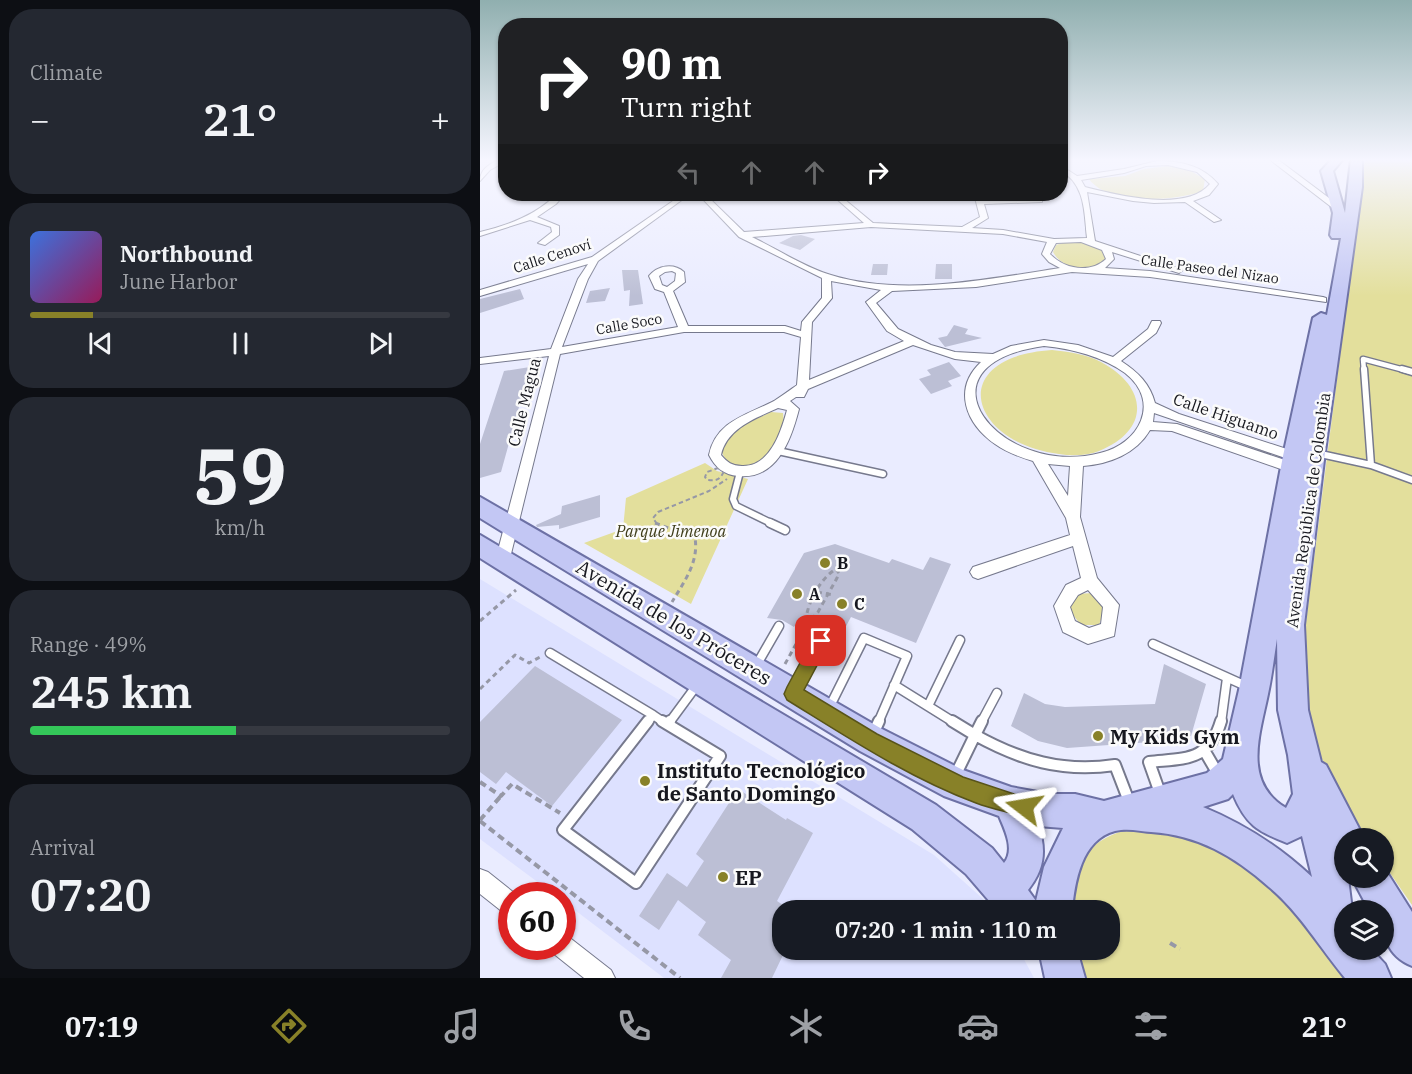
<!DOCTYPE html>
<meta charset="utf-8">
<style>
body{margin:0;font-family:"IBM Plex Serif",serif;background:#242831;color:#f1f3f6;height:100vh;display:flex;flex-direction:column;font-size:22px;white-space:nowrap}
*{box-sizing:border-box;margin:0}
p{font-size:20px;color:#9ea1a6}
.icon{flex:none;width:33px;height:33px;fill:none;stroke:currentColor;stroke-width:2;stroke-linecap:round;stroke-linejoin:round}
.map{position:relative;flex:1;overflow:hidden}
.sheet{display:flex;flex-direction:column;gap:9px;padding:9px;background:#0d0f14;width:480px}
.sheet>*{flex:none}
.banner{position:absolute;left:18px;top:18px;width:570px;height:183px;border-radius:24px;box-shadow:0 2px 4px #0004;background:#202124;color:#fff;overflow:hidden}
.buttons{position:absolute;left:854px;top:828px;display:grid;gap:12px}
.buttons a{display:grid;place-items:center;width:60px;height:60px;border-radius:50%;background:#171b24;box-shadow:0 2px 4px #0004;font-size:30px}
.speed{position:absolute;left:18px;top:882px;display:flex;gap:12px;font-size:30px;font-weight:700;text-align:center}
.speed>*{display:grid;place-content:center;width:78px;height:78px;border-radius:50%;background:#171b24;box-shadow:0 2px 4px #0004;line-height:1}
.speed .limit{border:9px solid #d22;background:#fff;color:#111}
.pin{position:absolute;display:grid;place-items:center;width:51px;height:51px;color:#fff;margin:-26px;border-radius:12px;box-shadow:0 3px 9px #0006}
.me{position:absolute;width:66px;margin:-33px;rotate:284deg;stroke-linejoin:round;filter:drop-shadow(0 0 4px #0008)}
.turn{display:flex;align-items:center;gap:21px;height:126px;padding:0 24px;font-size:27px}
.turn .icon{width:78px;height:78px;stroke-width:2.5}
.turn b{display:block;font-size:42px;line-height:51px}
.lanes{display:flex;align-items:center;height:57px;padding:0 24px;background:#0003;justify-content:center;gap:30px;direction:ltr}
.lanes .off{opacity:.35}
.big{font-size:45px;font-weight:600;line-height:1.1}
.sheet .widget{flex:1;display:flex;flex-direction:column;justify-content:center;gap:9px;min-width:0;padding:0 21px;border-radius:24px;background:#242831}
.sheet .dial{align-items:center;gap:0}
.dial b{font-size:78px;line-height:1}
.song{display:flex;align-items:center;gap:18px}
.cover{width:72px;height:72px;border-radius:9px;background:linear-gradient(135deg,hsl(220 70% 55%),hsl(330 70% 35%))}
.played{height:6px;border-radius:3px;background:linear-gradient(90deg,#888128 15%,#363941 15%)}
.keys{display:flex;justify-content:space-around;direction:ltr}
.heat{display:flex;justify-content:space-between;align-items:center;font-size:33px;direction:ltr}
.charge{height:9px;border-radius:4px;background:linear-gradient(90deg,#34c759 49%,#363941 0)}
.trip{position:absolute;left:292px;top:900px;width:348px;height:60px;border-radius:24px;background:#171b24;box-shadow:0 2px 4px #0004;font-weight:600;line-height:60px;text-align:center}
.menu{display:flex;height:96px;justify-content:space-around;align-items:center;background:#090b0e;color:#9ea1a6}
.menu .icon{width:42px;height:42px}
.menu .on{color:#888128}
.menu b{font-size:27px;color:#f1f3f6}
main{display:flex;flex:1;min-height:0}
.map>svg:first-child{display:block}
</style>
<main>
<section class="sheet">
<div class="widget"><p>Climate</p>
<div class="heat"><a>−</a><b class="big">21°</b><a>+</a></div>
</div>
<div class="widget">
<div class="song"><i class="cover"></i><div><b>Northbound</b><p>June Harbor</p></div></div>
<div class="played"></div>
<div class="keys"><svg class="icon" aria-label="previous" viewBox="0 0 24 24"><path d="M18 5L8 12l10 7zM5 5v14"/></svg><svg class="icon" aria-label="pause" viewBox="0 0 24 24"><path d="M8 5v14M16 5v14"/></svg><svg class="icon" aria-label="next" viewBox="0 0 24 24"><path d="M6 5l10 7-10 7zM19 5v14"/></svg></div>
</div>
<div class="widget dial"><b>59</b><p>km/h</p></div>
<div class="widget"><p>Range · 49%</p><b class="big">245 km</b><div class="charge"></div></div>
<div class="widget"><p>Arrival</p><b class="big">07:20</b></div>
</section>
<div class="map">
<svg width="932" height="978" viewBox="0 0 932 978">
<rect width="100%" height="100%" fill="#eaecff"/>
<path fill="#dde1ff" d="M0,579L454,855L502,898L511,910H303V950H539L554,978H184L83,901L82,896L75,895L0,839Z"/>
<path fill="#e3df9c" d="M885,159H932V905L903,863V838H886L865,808L836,746L822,693L826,622Z
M688,166L709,170L725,179L723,191C695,201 628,206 609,179L645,176L664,169Z
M589,241H605L622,246L629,260C611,271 584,272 573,252L576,245Z
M572,350C589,352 606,354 621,362C668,387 671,430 619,451C607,456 591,456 579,454C489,443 464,357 572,350Z
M291,412L303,413C309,452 252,491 240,447L259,427Z
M225,463L237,471L268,479L211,604L104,543L143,529L146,498Z
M614,593L625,608L619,625H601L589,610L595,594Z
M658,826L704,830L800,885L868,978H598L590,950H630V910H585C585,886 598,855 619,842C631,834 645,830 658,826Z"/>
<path fill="#bcbfd5" d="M321,235L335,239L320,250L299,243L313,236Z
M393,264H408L407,275H391Z
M456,264H472V279H455Z
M142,270H158L163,304L149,306L150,290L144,291Z
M130,288L125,301L106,303L110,291Z
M40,289L44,299L0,313V299Z
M474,325L488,329L485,334L502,338L465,347L458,338L467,336Z
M469,362L481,376L468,381L472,386L451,394L439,379L451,375L447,370Z
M50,367L21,472L0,478V444L24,371Z
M120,495V517L79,529V525L57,527L56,525L81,514L82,506Z
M355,544L409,563L412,559L443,570L450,557L471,564L436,643L371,617L358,641L316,624L314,627L302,620L287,618L324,553Z
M684,664L726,684L711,736L699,740L587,748L558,741L531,726L544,693L565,704L585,707L675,704Z
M55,666L142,720L72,806L26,772L16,784L0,772V722Z
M258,789L306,820L307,818L333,833L297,901L303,905V955L292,978H241L251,960L218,935L226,922L198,900L179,930L159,916L187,873L207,887L224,861L216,854Z"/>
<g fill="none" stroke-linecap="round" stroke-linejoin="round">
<g stroke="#76798d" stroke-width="7">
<path id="service-far3" d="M884,371L883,359L928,371"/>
</g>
<g stroke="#76798d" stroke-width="9">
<path id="service-far2" d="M884,369L891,465
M922,369L932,372
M298,451L403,474
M836,453L891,465L932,480
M260,472L253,499L256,506L293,524"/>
</g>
<g stroke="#76798d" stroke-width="11">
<path id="service-far1" d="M290,523L305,530
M673,644L766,686
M70,653L173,715
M276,666L299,626
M414,685L475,723
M316,689L341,641
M448,706L480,640
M349,708L384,638L427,656L398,723
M173,715L185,723
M167,723L173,715
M189,723L217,685
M501,723L517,693
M741,723L747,678"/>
</g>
<g stroke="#76798d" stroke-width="14">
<path id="service" d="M168,721L83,830L156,883L240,756L182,721
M472,721L495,735L476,774
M502,721L495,735C540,760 583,773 635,765L650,804
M188,724L190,721
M394,732L399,721
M724,750L738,774
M680,793L669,762C705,758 729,762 741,721"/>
</g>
<g stroke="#76798d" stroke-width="2">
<path id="minor" d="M19,159L26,161L10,170L0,181C0,169 9,165 19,159Z
M789,159H797L861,207L854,209Z
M677,161C700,161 722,165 738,184L729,195L713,201L741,220L734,222L705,202L674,203L653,201L607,192L615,241L703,270L699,273L632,252L634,259L625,268L670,271L843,297L846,298V302L670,277L592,272L496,287L412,291L396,303L418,329L451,345L475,352L513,354L531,346L564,340L598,345L633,357L668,329L672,321H680L681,323L676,333L641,361C658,372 670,384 675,403L699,414L819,453L820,456L819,459L814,461L674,413L673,422L697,424L817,464L819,468L812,473L692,431L670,430C656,454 629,464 603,466L600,517L617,578L639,605L634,636L608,644L583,632L574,606L586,585L601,578L593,546L498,579L493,577L490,572L493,567L590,535L586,518L553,461C540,457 526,452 515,444C486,424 472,389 501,362L475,359L433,345L328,389L324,397H316L310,401L319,409C311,440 297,480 258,476C244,475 235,467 229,455C236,421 267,415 294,401C302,396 310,390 317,385L321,337L304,332H204L80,354L30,558L28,563L23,565L18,563L16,558L69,356L0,364V358L71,349L98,279L108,264L0,296V290L112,257L203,194H210L118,261L108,279L82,347L198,327L184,292L175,289L169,276C178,265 194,263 204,272L205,282L193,291L208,326H305L321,331L322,322L342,298V278L259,237L218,194H225L264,232L384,223L351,194H358L393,223L482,227L500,217L494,194H500L502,200L559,198H562V202L504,204L508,218L492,228L523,230L574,239L607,238C604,212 606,185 580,170V165L597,176L644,169ZM688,165L717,172L730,184C706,213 637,195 605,187L601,180L644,173L666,166ZM391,227L523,234L567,242L562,254L569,262L580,268C508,279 422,297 351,275C326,268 295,248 272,237ZM601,242L622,250L626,259C610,274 584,269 570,254L576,243ZM192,271L196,273L195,281L187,287L182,285L179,276L185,272ZM351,281L401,290L386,302L407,331L424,341L329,380L332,322L352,298ZM564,346C593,349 621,356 645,373C682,402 659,444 620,453C520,479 428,365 564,346ZM298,408L307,410C301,432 290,467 262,466C252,466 247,462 241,455C247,428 276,418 298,408ZM568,464L590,466L588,496ZM608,590L623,607L621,624L609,628L595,621L590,607L598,595Z
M77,194H85L76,204L57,217L79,226V235L65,245L58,243L72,232L71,227L50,220L0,236V232C29,225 56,215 77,194Z
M0,869L8,872L38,896H32V916L24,913L0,894Z
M82,935L90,938L131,970L135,978H104L74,954L71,946H82Z"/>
</g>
<g stroke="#6d71a5" stroke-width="4">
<path id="primary" d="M852,159H863L853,171L865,213L871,159H882V187L845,452L824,625L828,710L841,762L846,765L884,838H864V854L861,853L864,878H868L872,910H864V950H892L905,964L911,978H865C840,948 820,913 789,887C754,856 718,835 671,832C659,831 648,828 635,831C601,840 595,882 592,910H517L486,874L432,829L0,558V535L456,805L512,848L524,863C535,850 525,830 519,816L464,796L380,751L0,518V497L402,729L483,770L531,787L569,794H595L624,801L727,773L743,759L759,690L803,456L833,318L841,313L847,315L861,238H852L850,235L853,213L841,171ZM797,639L798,710L808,755L813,794L806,808C762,782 780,734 788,694C792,676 794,657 797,639ZM753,794C766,825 777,831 807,843L822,836L832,877C799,846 764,824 723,807L748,799ZM558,826L583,828L564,867L556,901L548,890C564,870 567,850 558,826Z
M903,866L932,912V966C906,955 903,936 903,910H889L872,878H903Z
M559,950H597L605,978H565Z"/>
</g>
<path stroke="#9698a6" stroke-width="2" stroke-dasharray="4.5 3" stroke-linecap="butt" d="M238,468L244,471C240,480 237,481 227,480L225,477L227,472Z
M177,524L173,518L178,512L229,491L247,479"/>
<path stroke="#9698a6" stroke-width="3" stroke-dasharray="5 4" stroke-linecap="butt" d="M175,523L215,538C219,562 204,582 192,602
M356,569L359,573L357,578L338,612L326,626C324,608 340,578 356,569Z
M337,592L354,595
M0,621L36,590
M305,664L326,626
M0,689L35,655L49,663L60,657"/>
<path stroke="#9698a6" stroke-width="4" stroke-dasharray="7 4.5" stroke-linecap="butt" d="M0,782L21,796L32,784L80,813
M0,820L21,796
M0,821L200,978
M690,943L700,949"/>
<use href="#service-far3" stroke="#fff" stroke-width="4.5"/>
<use href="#service-far2" stroke="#fff" stroke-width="6"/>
<use href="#service-far1" stroke="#fff" stroke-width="8"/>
<use href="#service" stroke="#fff" stroke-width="10"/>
<use href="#minor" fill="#fff" fill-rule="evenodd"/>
<use href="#primary" fill="#c3c7f4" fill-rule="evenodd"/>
</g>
<linearGradient id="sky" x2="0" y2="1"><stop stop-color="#90afaf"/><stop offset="0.54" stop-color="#f6f6ff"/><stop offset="1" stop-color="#f6f6ff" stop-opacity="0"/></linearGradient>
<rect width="932" height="296" fill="url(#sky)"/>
<path fill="#888128" stroke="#58541a" stroke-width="1.5" d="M341,633L347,635L350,641L324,690L397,734L483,777L552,800L555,807L552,814L544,817C528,812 512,809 496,803C429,778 367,737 307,700L304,694L307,687L335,635Z"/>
<g fill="#888128" stroke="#fbfbfb" stroke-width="2">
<circle cx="345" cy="563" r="6"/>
<circle cx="317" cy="594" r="6"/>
<circle cx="362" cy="604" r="6"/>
<circle cx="618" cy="736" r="6"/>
<circle cx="165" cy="781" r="6"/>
<circle cx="243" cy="877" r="6"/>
</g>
<g text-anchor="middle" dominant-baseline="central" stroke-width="5" stroke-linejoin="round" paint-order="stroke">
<g font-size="14" fill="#17181f" stroke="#fbfbfb">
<text transform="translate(72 256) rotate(-18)">Calle Cenoví</text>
<text transform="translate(730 269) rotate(8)">Calle Paseo del Nizao</text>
<text transform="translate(149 324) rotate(-10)">Calle Soco</text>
</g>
<g font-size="16" fill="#17181f" stroke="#fbfbfb">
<text transform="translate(44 402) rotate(-76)">Calle Magua</text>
<text transform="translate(746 416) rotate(19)">Calle Higuamo</text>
<text transform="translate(828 510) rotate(-82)">Avenida República de Colombia</text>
</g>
<g font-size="16" font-style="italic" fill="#3f3d1a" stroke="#fbfbfb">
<text x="191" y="531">Parque Jimenoa</text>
</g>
<g font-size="16" font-weight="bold" fill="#17181f" stroke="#fbfbfb" text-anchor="start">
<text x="357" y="563">B</text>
<text x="329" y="594">A</text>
<text x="374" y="604">C</text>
</g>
<g font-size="20" fill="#17181f" stroke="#fbfbfb">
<text transform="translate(194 622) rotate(31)">Avenida de los Próceres</text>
</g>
<g font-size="20" font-weight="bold" fill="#17181f" stroke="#fbfbfb" text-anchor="start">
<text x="630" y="736">My Kids Gym</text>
<text x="177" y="770">Instituto Tecnológico<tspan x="177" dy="23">de Santo Domingo</tspan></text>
<text x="255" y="877">EP</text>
</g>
</g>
</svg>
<div class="buttons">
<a><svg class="icon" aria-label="search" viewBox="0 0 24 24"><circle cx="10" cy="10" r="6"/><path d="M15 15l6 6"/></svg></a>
<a><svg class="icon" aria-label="layers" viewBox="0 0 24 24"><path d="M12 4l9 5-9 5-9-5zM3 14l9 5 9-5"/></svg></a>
</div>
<div class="speed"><div class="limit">60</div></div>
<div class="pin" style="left:341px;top:641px;background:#d93025"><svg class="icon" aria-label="arrive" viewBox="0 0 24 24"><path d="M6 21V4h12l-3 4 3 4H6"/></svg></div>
<svg class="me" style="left:544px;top:807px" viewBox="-20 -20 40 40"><path d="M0-17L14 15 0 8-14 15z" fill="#888128" stroke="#fff" stroke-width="4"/></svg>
<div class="trip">07:20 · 1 min · 110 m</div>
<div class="banner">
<div class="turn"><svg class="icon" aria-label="right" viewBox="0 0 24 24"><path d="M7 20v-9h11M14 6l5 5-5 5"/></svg><div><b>90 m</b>Turn right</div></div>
<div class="lanes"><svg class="icon off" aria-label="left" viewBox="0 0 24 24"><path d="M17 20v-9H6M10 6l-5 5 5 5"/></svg><svg class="icon off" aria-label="ahead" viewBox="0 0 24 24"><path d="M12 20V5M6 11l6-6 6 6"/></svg><svg class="icon off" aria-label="ahead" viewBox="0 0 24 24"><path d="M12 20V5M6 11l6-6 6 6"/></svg><svg class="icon" aria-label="right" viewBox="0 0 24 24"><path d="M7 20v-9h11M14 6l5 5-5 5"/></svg></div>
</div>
</div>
</main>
<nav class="menu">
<b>07:19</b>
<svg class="icon on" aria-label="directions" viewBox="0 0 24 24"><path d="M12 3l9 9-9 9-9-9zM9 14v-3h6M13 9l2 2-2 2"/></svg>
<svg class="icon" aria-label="music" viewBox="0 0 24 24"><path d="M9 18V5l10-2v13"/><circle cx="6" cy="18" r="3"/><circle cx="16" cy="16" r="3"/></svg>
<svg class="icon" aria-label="phone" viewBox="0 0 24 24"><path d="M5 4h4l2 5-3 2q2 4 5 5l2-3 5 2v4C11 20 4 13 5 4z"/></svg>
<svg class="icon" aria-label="climate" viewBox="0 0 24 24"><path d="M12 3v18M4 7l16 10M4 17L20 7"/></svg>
<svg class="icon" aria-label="car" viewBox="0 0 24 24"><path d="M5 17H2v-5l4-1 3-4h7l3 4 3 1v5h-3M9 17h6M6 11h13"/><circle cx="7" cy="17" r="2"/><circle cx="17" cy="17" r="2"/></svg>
<svg class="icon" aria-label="filters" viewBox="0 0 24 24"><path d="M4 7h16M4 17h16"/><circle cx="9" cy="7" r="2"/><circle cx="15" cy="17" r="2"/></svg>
<b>21°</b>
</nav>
